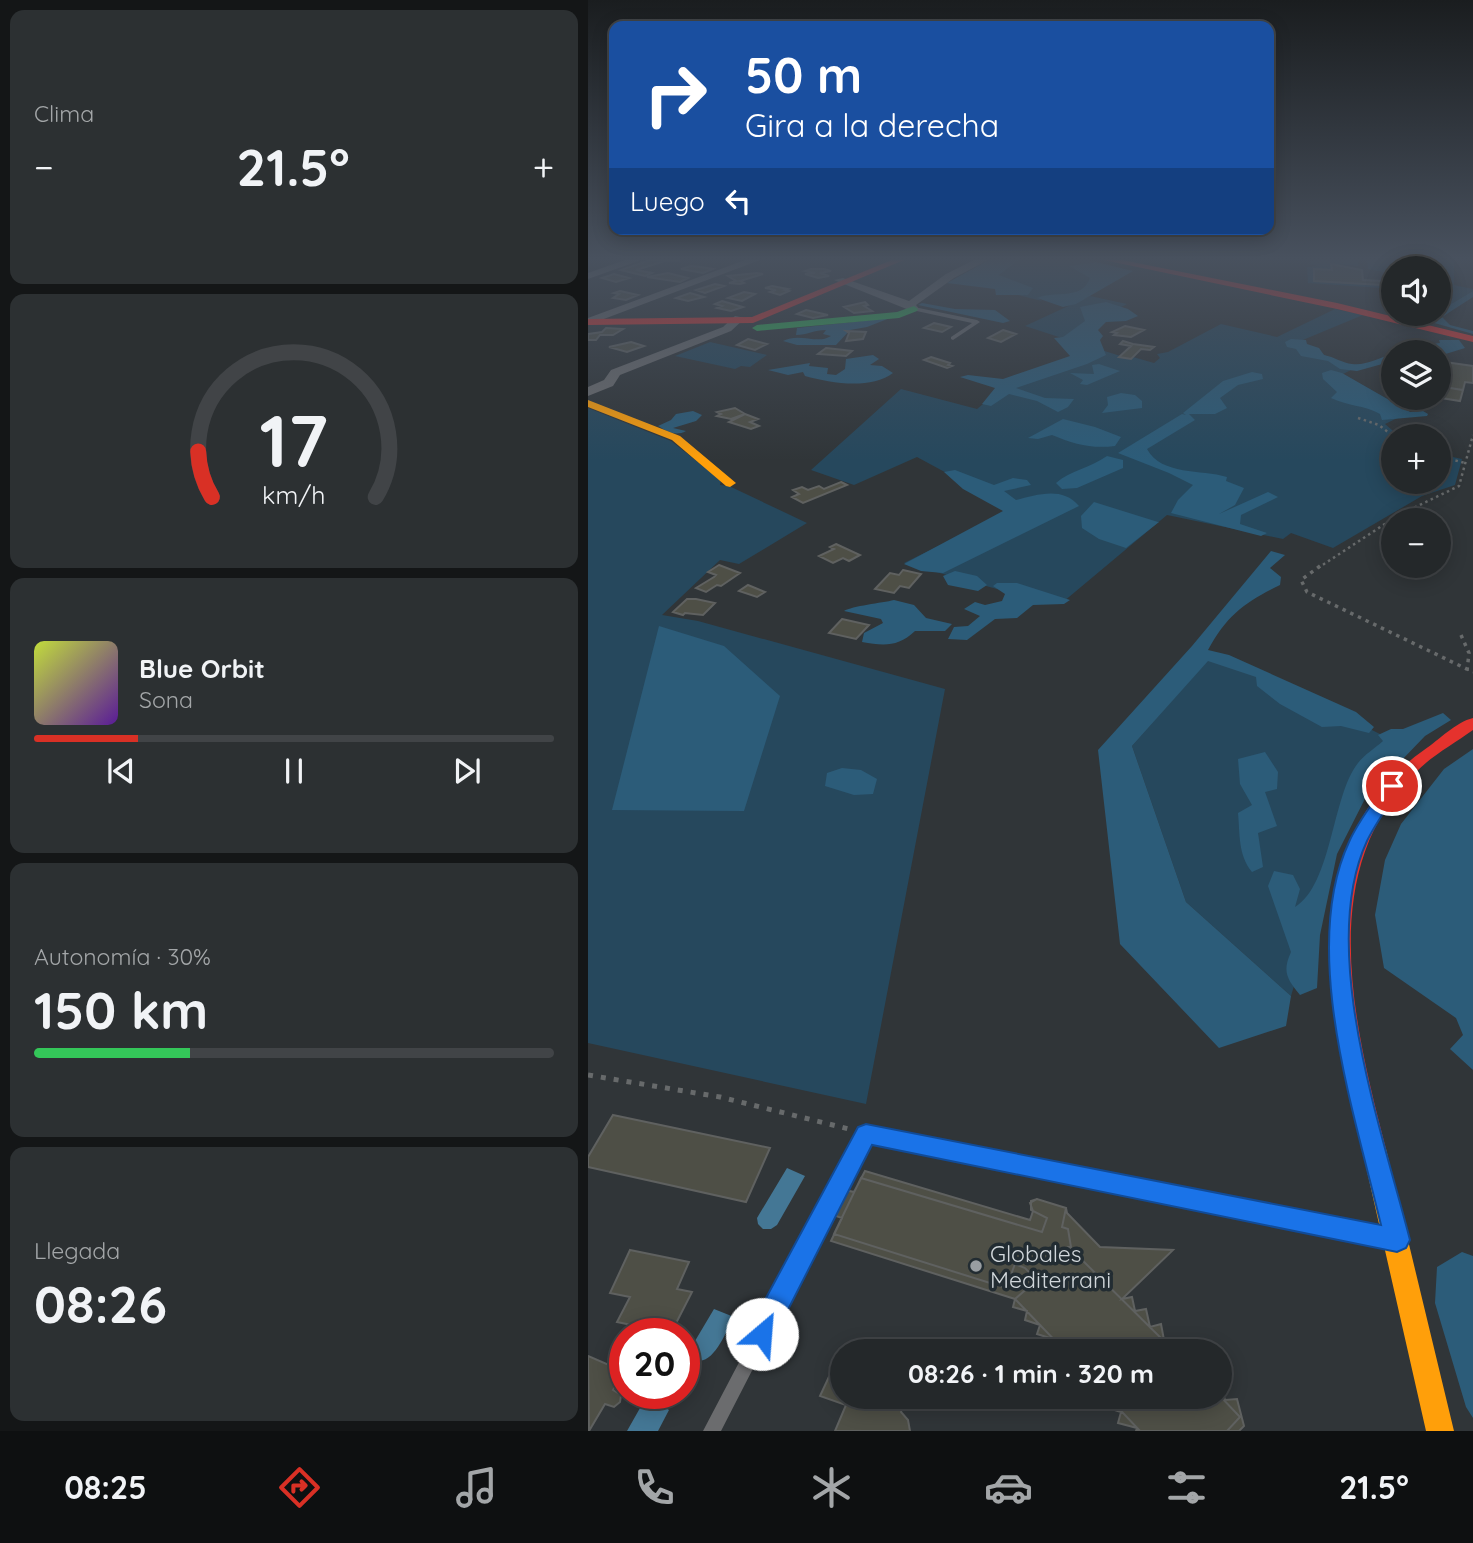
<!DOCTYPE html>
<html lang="es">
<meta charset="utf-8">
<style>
body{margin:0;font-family:Quicksand,sans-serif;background:#2c3032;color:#f1f3f6;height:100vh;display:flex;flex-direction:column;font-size:26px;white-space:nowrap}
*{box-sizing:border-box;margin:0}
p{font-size:23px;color:#a3a6a8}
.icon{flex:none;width:38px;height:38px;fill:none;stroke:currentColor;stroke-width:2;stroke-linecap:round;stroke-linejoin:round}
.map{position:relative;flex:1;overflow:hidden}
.drawer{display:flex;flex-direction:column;gap:10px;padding:10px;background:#141617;width:588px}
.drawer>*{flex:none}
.guide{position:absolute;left:21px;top:21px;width:665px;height:214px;border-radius:14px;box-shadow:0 4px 18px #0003,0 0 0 2px #414447;background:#1a4fa0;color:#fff;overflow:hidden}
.fabs{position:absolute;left:793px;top:256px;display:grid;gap:14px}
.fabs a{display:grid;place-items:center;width:70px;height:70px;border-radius:50%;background:#24282a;box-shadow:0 4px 18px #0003,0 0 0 2px #414447;font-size:35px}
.speed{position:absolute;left:21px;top:1318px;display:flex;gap:14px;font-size:35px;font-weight:700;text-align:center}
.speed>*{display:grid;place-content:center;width:91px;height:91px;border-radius:50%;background:#24282a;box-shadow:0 4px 18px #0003,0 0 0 2px #414447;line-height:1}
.speed .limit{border:10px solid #d22;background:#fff;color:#111}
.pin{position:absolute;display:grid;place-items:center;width:60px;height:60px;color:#fff;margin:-30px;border:4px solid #fff;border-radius:50%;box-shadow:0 2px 7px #0007}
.me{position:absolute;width:77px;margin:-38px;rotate:27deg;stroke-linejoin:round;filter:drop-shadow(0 0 5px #0008)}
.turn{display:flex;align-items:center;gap:24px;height:147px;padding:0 21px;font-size:32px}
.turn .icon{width:91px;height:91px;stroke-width:2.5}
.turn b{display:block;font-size:49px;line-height:60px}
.then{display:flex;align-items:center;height:66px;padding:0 21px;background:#0003;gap:14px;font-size:26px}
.big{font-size:52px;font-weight:800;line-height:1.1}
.drawer .card{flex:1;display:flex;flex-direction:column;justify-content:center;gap:10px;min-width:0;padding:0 24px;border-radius:14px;background:#2c3032}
.drawer .dial{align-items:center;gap:0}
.dial svg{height:182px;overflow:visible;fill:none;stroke:#414447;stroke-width:7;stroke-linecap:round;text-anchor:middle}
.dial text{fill:#f1f3f6;stroke:none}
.song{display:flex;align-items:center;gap:21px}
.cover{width:84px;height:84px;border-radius:10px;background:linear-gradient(135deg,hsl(70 70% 55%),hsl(270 70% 35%))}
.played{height:7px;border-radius:4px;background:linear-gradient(90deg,#d93025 20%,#414447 20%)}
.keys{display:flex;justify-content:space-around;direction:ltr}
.heat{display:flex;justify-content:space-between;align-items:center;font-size:38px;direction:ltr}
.charge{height:10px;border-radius:5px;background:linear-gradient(90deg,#34c759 30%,#414447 0)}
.trip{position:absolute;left:242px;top:1339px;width:402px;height:70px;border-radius:35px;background:#24282a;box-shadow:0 4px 18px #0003,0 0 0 2px #414447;font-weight:800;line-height:70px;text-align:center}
.tab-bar{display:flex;height:112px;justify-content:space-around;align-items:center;background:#0e1011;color:#a3a6a8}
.tab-bar .icon{width:49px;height:49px}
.tab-bar .on{color:#d93025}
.tab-bar b{font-size:32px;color:#f1f3f6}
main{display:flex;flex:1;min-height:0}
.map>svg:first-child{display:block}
</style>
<main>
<section class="drawer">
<div class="card"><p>Clima</p>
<div class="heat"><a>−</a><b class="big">21.5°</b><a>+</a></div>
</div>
<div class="card dial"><svg viewBox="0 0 100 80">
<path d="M14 69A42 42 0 1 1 86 69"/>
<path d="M14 69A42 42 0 0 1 8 49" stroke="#d93025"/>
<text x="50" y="56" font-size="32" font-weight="700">17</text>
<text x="50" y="72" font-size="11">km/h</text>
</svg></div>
<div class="card">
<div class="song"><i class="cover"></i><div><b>Blue Orbit</b><p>Sona</p></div></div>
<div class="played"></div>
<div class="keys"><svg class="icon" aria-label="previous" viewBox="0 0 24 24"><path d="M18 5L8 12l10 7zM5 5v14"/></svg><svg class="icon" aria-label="pause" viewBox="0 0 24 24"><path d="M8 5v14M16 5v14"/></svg><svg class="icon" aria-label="next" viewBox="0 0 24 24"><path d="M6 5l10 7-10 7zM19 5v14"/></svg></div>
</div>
<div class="card"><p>Autonomía · 30%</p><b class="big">150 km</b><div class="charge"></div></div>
<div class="card"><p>Llegada</p><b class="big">08:26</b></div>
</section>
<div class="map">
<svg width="885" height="1431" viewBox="0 0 885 1431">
<rect width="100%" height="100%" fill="#303538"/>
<path fill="#26485d" d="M431,260H500L508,262L482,266L503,278C493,299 468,293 450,298L454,301L430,295H440L425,281L411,275Z
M725,260H771L770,266L744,264V270L726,281L793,285V288L720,283L719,267L730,266L721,264Z
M779,260H866V285L885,289V291L851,311V300L862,294L851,292L850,268H805V274L780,269Z
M502,296L539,304L479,335L507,348L542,359L545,357L566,363L572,358L569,354L580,352L633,324L689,337L747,309L775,315L710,342L765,369L755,374L822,412L797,424L811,436H805V481H850L851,454L874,459L867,485L834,496L745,548L703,533L695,539L579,515L475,602L416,591L316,563L425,509L329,457L266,485L223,470L313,389L389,409L417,386L501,355L477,339L437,326Z
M122,342L179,355L162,367L153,366L147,369L87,356Z
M0,408L83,441L133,480L132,485L141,486L219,523L151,564L132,560L74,615L110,621L357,689L278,1104L0,1043Z
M627,652L804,740L770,770L703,996L598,902L544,746Z"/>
<path fill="#2c5c79" d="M401,260H431L411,275L445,288L440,295H408L407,289L359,283Z
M508,262L545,271L488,304L475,307L449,298C467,290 493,301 502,278L481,266Z
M885,291V297L854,317L862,325L885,331V334L836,320Z
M518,302L540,309L550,316L538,321L518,322L510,330L515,336L512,340L518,355L499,364L428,388L457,398L486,399L480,407L470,412L449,401L421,394L403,406L394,404L407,388L372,377L380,375L415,379L482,356L466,338L475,337L497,321L492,307Z
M334,303L367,309L407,310L422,321L415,323L330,305Z
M302,318L279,327L262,330L248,345H209L195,341C212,332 229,345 243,336L235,334L238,330C226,330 219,335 208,335L209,328Z
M703,339L718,340L719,344L731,348L736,355C746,357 755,363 764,364C778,366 792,357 805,354V361L769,371L752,369L740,361L713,356L708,349L699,347L697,342Z
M851,340H871L877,348L851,356L850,352H827L819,348L852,343Z
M285,355L291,359L282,365L294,366L305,373C282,390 243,383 217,376L215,372L200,375L180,370L222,363L221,366L240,368L239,374L248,375L257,369L258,359Z
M511,364L532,371L499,385L492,384L495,380L482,373L506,374L504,365Z
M743,370L754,373L822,412L835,411L840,414L839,416L794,420L792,414C776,405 759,406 743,398L749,392L735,379L734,373Z
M664,372L674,374L675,379L650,385L632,398L639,408L627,414H601L607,420L559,449C574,476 613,469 639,477L638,481L656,488L647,505L631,514L680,492L690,497L653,515L652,524L679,533L673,536L583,513L590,500L605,485L581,473L530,453L594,414L598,415L595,413L635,381Z
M533,393L547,395L554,401V408L514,413L520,405L519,397Z
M105,411L114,415L108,421L85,428L98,431C87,437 79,431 70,426L83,420L88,414Z
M475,419L507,427L533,437L527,446C503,449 486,444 464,435L450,439L440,438Z
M519,456L535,460V468L489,488L474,489L468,483C483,470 502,468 519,456Z
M367,470L406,485L425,478L439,480L443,485L416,491L428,500C449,495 474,486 491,506L355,573L333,571L316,564L415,511L375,489L356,472Z
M506,502L570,522H571L538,548L511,539L494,528L493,516Z
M683,551L697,555L682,568L693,577L692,585C657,602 639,615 620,650L641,655L768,712L786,727L781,733L753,726L734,727L692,704L669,686L668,677L620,661L544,746L598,902L703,996L698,1026L631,1048L532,944L510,750L604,646Z
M367,571L389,576L399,585L390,591L360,585L355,576Z
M409,583H429L482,600L476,604L445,605L429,618L407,619L379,640L360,639L366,627L380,626L392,616L376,609L387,602L397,605L414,601L417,594L405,586Z
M306,600L326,605L338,618L364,624L357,631H327C310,647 296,646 274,642L276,633L295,623L293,619L256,611C264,606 294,603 306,600Z
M71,626L136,646L192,696L156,811L24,810Z
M855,713L863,720L837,736L811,763L787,779L749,854L732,935L729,988L712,995C699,979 694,972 703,952L680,886L686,871L705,875L712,889L707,907C744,885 744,795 770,763C776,755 787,748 795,741L790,735L803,729H815Z
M885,749V1070L862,1049L875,1035L868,1018L796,968L787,915L797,860L813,824L856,769Z
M677,752L690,772L689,789L677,792L689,826L670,833L675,867L664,872C650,855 652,834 650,813L664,805L652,784L650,759Z
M254,768L273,770L289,779L285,794L266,795L237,786L239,773Z
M874,1252L885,1256V1418L878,1407L847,1303L849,1267Z"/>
<path fill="#447795" d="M199,1168L217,1176L189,1225L183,1229H175L170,1224L169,1218Z
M126,1309L146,1317C138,1331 123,1373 103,1357L104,1346Z
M65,1393H85L78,1408L81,1410L70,1431H39L56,1401L60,1402Z"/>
<path fill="#4e4f46" stroke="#5f6160" stroke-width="2" d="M62,260H90L92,261H77L48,270L64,273L57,276L33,270Z
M743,264L774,270L775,280L793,281V285L726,281V269L744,270Z
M103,266L113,267L125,269L115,273L93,269Z
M223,269H236L243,271L232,273L241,276L230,278L217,274L227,273L217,271Z
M80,273L100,278L92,282L59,277Z
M169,273L175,274L152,281L156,283L152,284L141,283L148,281L140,276Z
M26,274L41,278L28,282L14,278Z
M127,284L136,286L117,293L108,290Z
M184,286L200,289L197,290L201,291L192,295L182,292L188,290L177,288Z
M32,291L50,295L38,300L25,298L31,294L26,293Z
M156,292L167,294L154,301L140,298Z
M102,293L116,297L100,301L88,298Z
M134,301L155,307L143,311L129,308L134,306L127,304Z
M277,302L280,305L276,306L284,311L266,313L256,307Z
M218,310L240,315L225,318L209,314Z
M346,323L363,327L354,332L336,328Z
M537,326L556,330L543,337L526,335L529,333L524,332Z
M18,328L35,329L25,335H12L8,340H0V334L14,332Z
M415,330L428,334L413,342L400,338Z
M258,331L278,332L275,339L258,341L261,333Z
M160,339L179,344L167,350L149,345Z
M535,341L545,344L566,347L562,350L553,349L543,359L531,357L543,346L532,344Z
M43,342L56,346L39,352L21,347Z
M238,348L256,350L264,351L258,356L230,354Z
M343,357L362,363L360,365L364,366L359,368L336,360Z
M850,361L885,366V383L877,382L875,390L856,387L861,380L851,379L852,376L862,377L863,372L853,371Z
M850,381L857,382L856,387L875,390L872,401L847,397H850Z
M147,408L157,414L143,419L129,416L133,414L129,412Z
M157,414L170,419L162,422L171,426L163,429L141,422Z
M253,482L259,485L215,503L204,497L211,494L205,490L214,487L220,490L231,486L236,489Z
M248,544L272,555L261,561L255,558L245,563L231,556L246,549L242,547Z
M131,565L152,573L133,586L129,585L118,592L108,588L126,577L128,575L120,572Z
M315,570L333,574L321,588L312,586L306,593L287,589L302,573L311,575Z
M160,585L177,592L169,597L151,591Z
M99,599H108L127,603L115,615L97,613L95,615L85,612Z
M254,619L281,625L268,639L241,633Z
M25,1115L182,1148L158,1202L0,1167V1157Z
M277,1171L442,1220L445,1211L442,1203L449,1199L478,1208L479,1213L512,1247L585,1250L534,1299L544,1297L547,1311L558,1309L562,1327L573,1324L576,1340L586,1339L588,1351H473L463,1348L465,1339L449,1334L452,1325L437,1320L439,1311L425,1307L427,1299L243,1241L254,1218L245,1215L257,1190L266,1192Z
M273,1178L454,1232L459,1218L443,1210V1201L449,1199L478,1208L474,1227L480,1229L483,1247H481L586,1351H477L427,1299L449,1280L437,1268L427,1264L418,1288L246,1234Z
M42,1250L101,1262L89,1289L104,1292L83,1333L29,1322L42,1297L22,1293Z
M0,1356L37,1372L25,1390L33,1395L32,1402L26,1407L17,1404L1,1431Z
M246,1366L254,1369V1396H318L313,1412L320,1420L322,1431H247L258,1405L232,1396Z
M632,1382L637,1400L649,1399L656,1426L651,1431H548L549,1428L530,1423L533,1412L517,1407L519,1396H632Z
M519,1396H632L652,1417L639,1431H552Z"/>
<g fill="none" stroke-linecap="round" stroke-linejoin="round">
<path stroke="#676a6b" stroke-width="2.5" stroke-dasharray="2.5 3.5" stroke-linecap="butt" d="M770,418L791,425L805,436
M850,456L877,463
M730,568L809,516L871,486L885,435"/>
<path stroke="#676a6b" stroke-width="3.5" stroke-dasharray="3.5 5" stroke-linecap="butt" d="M732,566L713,580L719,592L885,672
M873,635L881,653L879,671"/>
<path stroke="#676a6b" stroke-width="5" stroke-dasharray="5 8" stroke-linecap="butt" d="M0,1075L132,1097L261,1129"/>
<path fill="#6b6c6e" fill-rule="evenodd" d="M326,307L389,320L392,322L365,340L363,339V337L384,323L324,310L323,309Z
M278,1128L797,1231L802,1233L805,1238L802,1243L797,1245L282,1141L133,1431H115L273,1130Z"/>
<path fill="#6b6c6e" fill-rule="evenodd" d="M37,260H53L0,279V273Z
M157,260H172L0,325V318Z
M386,260H400L366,278L328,305L331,309L326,312L246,280L255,278L321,301L358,274Z
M147,316L157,318L143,331L32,375L25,386L0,396V387L16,380L23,370L135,327Z"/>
<path fill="#30b455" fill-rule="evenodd" d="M326,306L330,309L329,311L311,318L169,331L164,328L169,325L309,312Z"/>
<path fill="#ff9f0a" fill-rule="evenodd" d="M0,400L92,436L148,483L142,487L138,486L84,440L0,407Z
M786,1139L794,1142L798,1149L866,1431H838L774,1149L778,1142Z"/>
<path fill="#e5322d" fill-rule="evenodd" d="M304,260H316L165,323L0,325V319L164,317Z
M516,260H534L749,303L885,336V342L749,309Z
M885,718V730C867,743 845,755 829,771C725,870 767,1028 798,1149L794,1156L786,1159L778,1156L774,1149C744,1017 704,843 836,750C851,740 868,722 885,718Z"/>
</g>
<linearGradient id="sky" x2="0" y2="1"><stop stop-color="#1a1d1f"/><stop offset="0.56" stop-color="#48515e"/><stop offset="1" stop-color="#48515e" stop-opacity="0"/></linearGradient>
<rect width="885" height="461" fill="url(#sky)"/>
<path fill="#1a73e8" stroke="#114b97" stroke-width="2" d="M804,781L813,786C802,804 788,822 779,841C729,949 794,1130 822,1240L818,1248L809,1252L284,1145L183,1343L174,1347L164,1343L161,1334L164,1324L270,1127L278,1124L793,1225C767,1115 711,949 761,842C770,821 786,802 798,783Z"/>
<circle fill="#999ea2" stroke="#222c32" stroke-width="2.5" cx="388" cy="1266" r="7"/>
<g text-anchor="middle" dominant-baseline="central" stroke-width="7" stroke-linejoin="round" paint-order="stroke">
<g font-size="23" fill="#d1d7db" stroke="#222c32" text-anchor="start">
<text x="402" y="1253">Globales<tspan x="402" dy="26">Mediterrani</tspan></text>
</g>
</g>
</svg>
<div class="fabs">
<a><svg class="icon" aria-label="sound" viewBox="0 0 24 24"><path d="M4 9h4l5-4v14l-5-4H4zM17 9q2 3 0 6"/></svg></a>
<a><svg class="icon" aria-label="layers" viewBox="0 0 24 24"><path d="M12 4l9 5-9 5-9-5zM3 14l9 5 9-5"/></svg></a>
<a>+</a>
<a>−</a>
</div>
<div class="speed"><div class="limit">20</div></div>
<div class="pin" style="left:804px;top:786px;background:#d93025"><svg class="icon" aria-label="arrive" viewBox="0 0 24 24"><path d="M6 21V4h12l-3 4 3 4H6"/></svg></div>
<svg class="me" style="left:174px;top:1334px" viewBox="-20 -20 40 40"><circle r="19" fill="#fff"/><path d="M0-13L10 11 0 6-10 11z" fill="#1a73e8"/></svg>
<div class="trip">08:26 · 1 min · 320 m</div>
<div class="guide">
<div class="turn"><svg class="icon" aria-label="right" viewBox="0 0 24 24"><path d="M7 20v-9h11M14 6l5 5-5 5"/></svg><div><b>50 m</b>Gira a la derecha</div></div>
<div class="then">Luego<svg class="icon" aria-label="left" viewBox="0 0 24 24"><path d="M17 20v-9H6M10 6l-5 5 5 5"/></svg></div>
</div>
</div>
</main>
<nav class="tab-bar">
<b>08:25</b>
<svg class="icon on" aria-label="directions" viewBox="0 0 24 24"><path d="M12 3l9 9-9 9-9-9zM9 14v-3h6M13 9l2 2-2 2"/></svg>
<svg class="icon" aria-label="music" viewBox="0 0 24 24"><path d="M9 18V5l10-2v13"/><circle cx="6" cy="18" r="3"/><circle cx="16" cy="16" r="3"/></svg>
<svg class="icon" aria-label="phone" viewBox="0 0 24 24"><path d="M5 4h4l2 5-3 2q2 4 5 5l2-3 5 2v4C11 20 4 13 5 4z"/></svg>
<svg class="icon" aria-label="climate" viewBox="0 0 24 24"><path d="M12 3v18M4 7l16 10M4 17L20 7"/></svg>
<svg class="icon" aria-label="car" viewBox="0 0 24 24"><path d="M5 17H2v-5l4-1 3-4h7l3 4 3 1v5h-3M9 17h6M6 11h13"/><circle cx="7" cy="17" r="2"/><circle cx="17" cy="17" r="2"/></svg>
<svg class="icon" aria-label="filters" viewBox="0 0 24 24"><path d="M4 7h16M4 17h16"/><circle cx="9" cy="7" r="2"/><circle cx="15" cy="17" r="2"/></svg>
<b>21.5°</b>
</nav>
